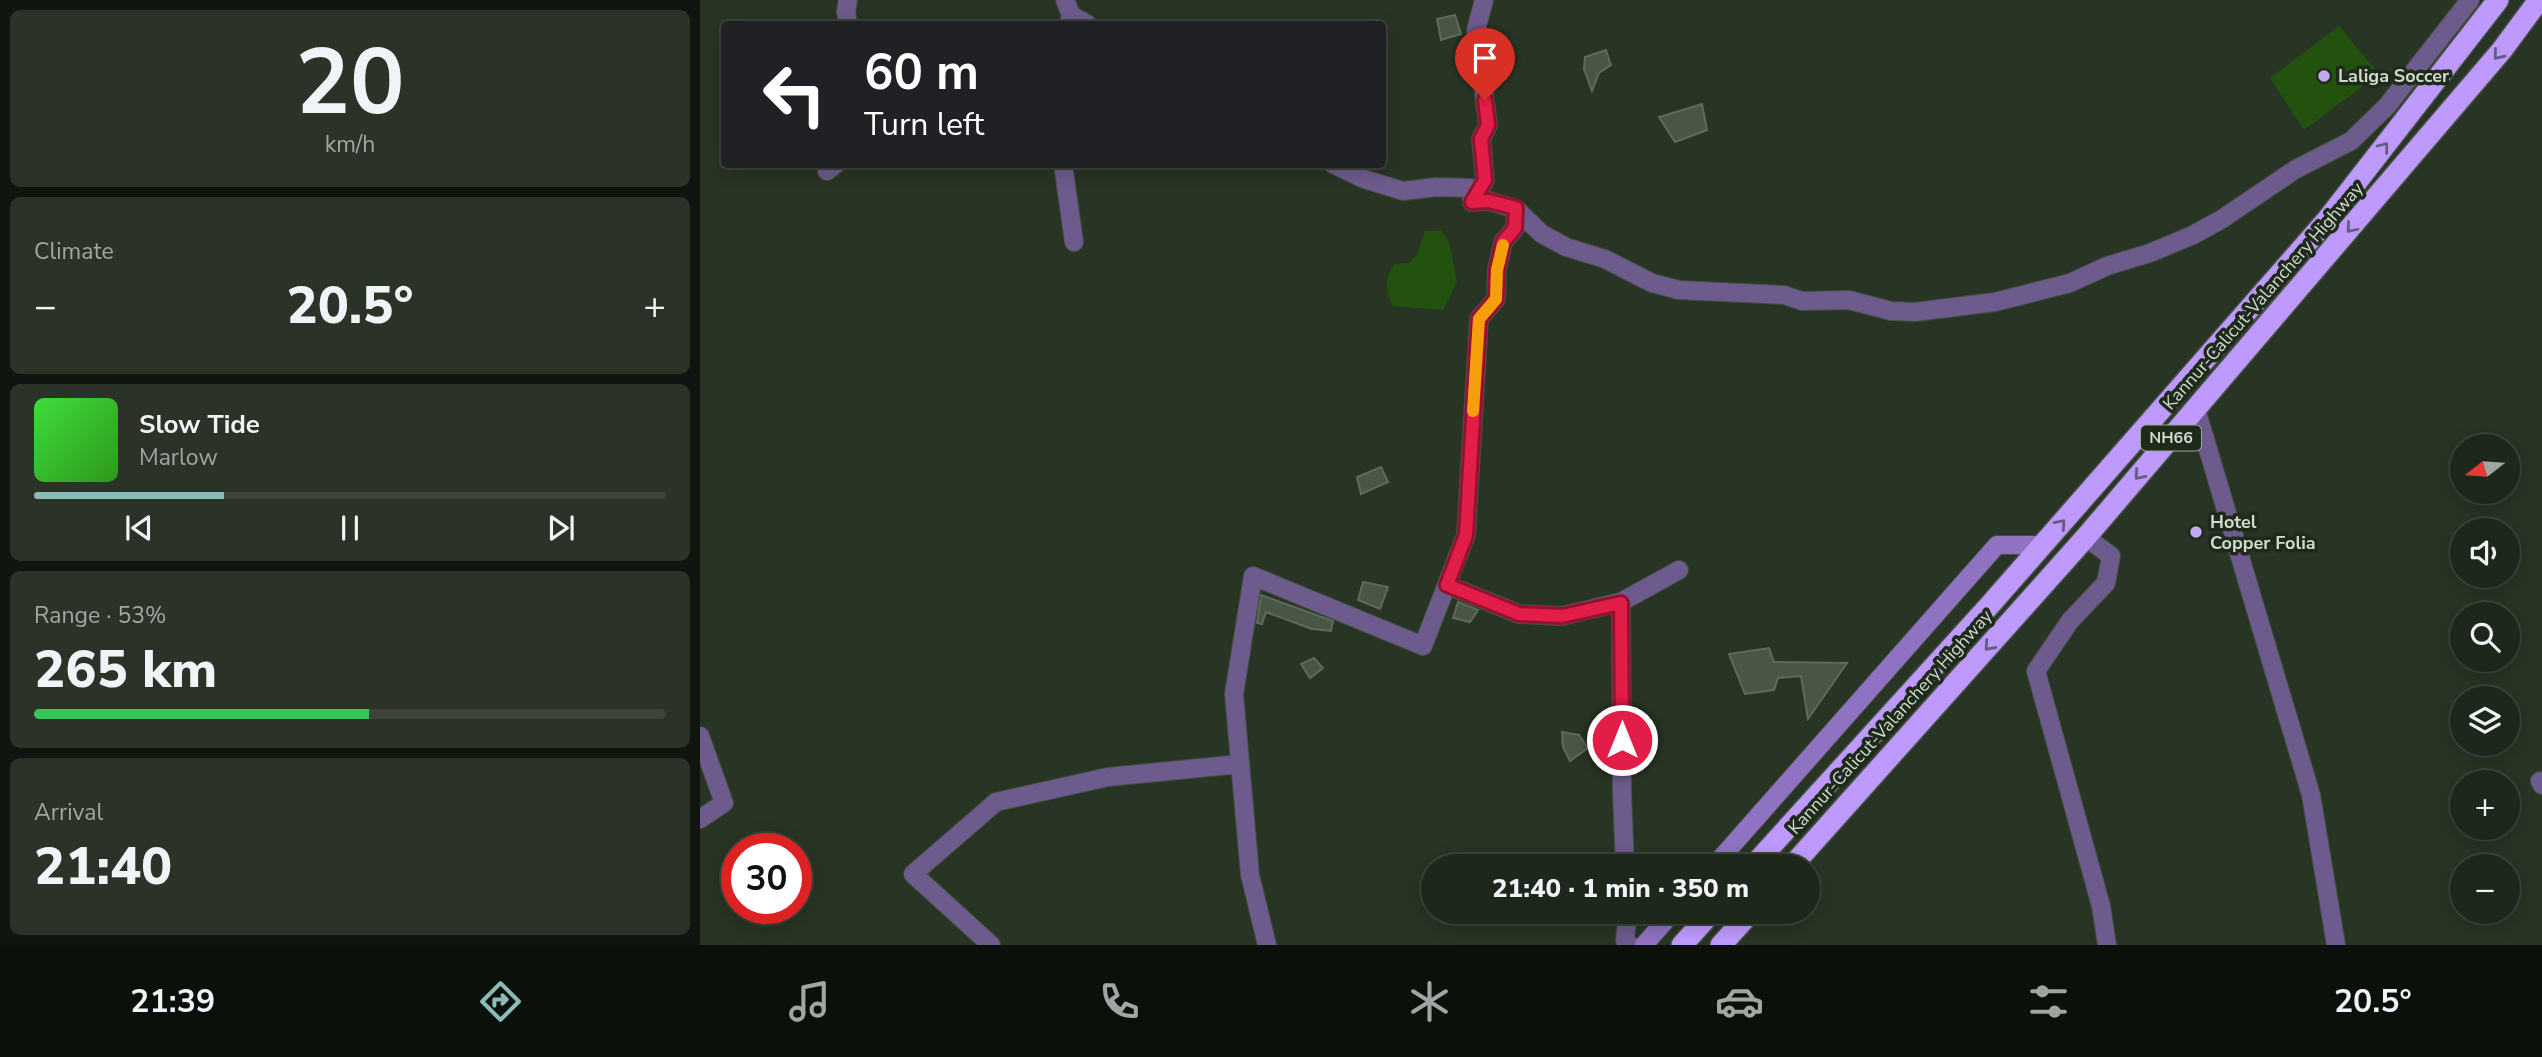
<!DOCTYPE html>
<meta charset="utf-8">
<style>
body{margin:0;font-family:"Nunito Sans",sans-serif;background:#2b3328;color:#f1f3f6;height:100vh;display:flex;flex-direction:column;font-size:26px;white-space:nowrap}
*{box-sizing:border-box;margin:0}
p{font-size:23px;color:#a1a5a3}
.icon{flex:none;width:38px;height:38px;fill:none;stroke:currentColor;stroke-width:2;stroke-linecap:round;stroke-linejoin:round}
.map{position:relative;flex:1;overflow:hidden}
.drawer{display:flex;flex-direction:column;gap:10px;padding:10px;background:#10150f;width:700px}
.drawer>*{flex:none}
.banner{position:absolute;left:21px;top:21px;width:665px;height:147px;border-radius:7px;box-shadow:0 4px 18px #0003,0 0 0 2px #3c443a;background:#202124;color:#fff;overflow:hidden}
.needle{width:46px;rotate:253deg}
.controls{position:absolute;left:1750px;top:434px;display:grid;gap:14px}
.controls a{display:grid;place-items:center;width:70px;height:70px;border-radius:50%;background:#1e271b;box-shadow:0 4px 18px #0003,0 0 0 2px #3c443a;font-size:35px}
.speed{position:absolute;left:21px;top:833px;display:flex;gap:14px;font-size:35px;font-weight:700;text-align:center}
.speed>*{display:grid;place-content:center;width:91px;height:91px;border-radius:50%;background:#1e271b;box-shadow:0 4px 18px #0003,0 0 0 2px #3c443a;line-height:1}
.speed .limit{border:10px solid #d22;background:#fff;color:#111}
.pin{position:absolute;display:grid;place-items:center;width:60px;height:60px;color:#fff;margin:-72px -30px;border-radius:50% 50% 50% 0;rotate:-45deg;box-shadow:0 0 7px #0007}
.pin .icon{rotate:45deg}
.me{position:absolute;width:77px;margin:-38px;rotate:0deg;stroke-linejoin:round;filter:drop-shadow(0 0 5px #0008)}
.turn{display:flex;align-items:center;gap:24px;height:147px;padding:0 28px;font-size:32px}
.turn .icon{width:91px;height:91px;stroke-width:2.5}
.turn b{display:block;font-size:49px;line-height:60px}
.big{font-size:52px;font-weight:800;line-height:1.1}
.drawer .widget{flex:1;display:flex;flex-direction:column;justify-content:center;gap:10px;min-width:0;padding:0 24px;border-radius:10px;background:#2b3328}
.drawer .dial{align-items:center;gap:0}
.dial b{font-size:91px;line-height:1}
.song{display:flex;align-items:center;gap:21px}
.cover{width:84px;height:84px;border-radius:10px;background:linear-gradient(135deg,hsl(120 70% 55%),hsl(110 70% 35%))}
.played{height:7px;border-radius:4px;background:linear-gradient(90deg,#8bbbb9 30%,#3c443a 30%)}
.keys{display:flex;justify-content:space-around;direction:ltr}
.heat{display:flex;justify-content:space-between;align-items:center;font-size:38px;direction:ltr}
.charge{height:10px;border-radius:5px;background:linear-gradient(90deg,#34c759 53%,#3c443a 0)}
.trip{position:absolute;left:721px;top:854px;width:399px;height:70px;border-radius:35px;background:#1e271b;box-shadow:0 4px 18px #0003,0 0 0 2px #3c443a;font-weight:800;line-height:70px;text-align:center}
.menu{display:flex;height:112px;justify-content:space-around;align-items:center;background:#0c100b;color:#a1a5a3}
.menu .icon{width:49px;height:49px}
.menu .current{color:#8bbbb9}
.menu b{font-size:32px;color:#f1f3f6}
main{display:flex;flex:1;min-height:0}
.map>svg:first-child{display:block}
</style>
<main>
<section class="drawer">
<div class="widget dial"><b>20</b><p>km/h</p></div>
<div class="widget"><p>Climate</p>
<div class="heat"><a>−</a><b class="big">20.5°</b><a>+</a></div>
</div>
<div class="widget">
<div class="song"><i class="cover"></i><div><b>Slow Tide</b><p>Marlow</p></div></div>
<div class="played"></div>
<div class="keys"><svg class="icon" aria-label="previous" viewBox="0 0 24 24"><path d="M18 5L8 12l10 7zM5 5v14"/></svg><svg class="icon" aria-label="pause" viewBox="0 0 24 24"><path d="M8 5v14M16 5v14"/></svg><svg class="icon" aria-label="next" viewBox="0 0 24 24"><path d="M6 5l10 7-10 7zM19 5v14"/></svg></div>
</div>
<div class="widget"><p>Range · 53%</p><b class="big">265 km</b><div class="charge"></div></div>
<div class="widget"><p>Arrival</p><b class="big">21:40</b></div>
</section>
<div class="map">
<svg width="1842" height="945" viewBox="0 0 1842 945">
<rect width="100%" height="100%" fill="#283424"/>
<path fill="#23520e" d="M1639,26L1679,74L1604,130L1570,78Z
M725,231H742L749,242L757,282L743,310L693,306C684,289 685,280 694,264L709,263L718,253Z"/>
<path fill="#495645" stroke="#5d6b59" stroke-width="2" d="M755,15L761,34L741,40L737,19Z
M906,50L911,65L899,73L892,91L884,69L885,57Z
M1002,104L1007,130L975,142L959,117Z
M681,467L688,482L661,494L657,477Z
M663,582L688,587L680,609L658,600Z
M561,595L633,621L631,631L612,629L566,612L562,624L557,623Z
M758,602L778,610L770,622L753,618Z
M1069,648L1074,662L1147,663L1108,719L1101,676L1078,678L1074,690L1045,694L1029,654Z
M614,658L623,668L610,678L601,664Z
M862,732L879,735L888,748L870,761L863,747Z"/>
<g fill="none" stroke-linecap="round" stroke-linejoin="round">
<g stroke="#434f40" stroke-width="20">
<path id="street" d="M148,0L146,12L148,24
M365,0L371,15L369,24
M371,15L387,24
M363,164L374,242
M633,164L664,179L703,191L736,187L771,188L772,202
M127,171L136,164
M772,202L789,201L816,209L842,234L866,247L905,259L952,283L979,290L1084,295L1102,301L1149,300L1191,311L1215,312L1295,302L1370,283L1407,266L1450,253L1493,235L1522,219L1596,169L1651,141L1687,106L1770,0
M772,202L785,180L781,139L788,125L776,30L784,0
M1496,409L1611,795L1636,945
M1386,537L1411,556L1406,583L1370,621L1336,671L1401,906L1407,945
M747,585L819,614L862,616L921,602L979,570
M921,602L922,794L925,866
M0,736L24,803L0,819
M1840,781L1842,785
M928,912L925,940L930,945
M291,945L213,874L296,802L408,777L540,764
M567,945L550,875L534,694L553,576L723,646L766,535L779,319L796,299L797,270L803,242L815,228L816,209"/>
</g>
<g stroke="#434f40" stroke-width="20">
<path id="secondary" d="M1014,866L1297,545H1342
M944,945L973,912"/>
</g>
<g stroke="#434f40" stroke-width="24">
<path id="highway" d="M1053,866L1289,606L1627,220L1798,0
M1092,866L1386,537L1802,50L1839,0
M982,945L1012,912
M1021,945L1051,912"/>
</g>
<use href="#street" stroke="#6d5b8d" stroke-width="18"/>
<use href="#secondary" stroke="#9072c2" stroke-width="18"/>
<use href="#highway" stroke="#be9afc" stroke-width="21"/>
</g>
<defs><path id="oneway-chevron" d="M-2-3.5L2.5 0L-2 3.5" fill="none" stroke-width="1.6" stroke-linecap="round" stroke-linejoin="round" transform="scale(1.75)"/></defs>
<g stroke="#665c80">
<use href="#oneway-chevron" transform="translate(1798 55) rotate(129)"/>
<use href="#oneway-chevron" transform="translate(1684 147) rotate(-52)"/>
<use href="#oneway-chevron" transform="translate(1651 228) rotate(130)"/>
<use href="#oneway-chevron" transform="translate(1439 475) rotate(131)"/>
<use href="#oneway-chevron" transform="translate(1361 524) rotate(-49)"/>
<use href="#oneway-chevron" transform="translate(1289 646) rotate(132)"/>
</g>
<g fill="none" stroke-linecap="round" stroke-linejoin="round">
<g stroke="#92132f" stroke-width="18">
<path id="route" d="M785,100L788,125L781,139L785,180L772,202L789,201L816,208L815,228L803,242L797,270L796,299L779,319L766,535L747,585L819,614L862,616L921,603L922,740"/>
</g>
<use href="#route" stroke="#e11d48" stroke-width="12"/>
<path stroke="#f59e0b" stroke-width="12" d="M773,411L779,319L796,299L797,270L803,245"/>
</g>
<g fill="#c2a8f3" stroke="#1e2a1a" stroke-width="2.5">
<circle cx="1624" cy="76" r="7"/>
<circle cx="1496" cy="532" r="7"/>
</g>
<g text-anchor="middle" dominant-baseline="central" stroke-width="7" stroke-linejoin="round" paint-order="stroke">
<rect fill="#1e2a1a" stroke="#9ca599" stroke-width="2" x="1441" y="425.5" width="60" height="25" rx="5"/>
<g font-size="16" font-weight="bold" fill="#d2dad0">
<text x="1471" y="438">NH66</text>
</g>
<g font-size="18" font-weight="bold" fill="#d2dad0" stroke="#1e2a1a" text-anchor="start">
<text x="1638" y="76">Laliga Soccer</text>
<text x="1510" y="522">Hotel<tspan x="1510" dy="21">Copper Folia</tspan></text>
</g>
<g font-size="18" fill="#d2dad0" stroke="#1e2a1a">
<text transform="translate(1563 296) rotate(-49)">Kannur-Calicut-Valanchery Highway</text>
<text transform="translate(1190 722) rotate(-48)">Kannur-Calicut-Valanchery Highway</text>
</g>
</g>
</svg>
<div class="controls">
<a><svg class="needle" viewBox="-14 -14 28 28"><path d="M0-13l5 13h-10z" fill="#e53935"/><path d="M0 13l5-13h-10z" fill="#a1a5a3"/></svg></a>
<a><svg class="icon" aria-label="sound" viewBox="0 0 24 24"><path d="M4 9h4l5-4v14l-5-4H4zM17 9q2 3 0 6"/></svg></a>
<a><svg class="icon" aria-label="search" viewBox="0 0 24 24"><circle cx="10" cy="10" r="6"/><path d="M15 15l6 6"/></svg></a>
<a><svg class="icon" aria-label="layers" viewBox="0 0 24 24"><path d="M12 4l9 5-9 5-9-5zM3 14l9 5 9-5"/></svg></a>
<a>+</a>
<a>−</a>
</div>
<div class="speed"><div class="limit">30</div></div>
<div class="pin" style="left:785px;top:100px;background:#d93025"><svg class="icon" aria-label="arrive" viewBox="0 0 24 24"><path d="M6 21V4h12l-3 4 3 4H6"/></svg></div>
<svg class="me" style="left:922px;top:740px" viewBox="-20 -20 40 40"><circle r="17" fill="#e11d48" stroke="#fff" stroke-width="3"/><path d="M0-11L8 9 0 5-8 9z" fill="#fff"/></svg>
<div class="trip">21:40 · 1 min · 350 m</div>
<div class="banner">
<div class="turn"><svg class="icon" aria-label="left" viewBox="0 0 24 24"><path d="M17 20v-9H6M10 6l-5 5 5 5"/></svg><div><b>60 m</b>Turn left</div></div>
</div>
</div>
</main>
<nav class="menu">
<b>21:39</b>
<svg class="icon current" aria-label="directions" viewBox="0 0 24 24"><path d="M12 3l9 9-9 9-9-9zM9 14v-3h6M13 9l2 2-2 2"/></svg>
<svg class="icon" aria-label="music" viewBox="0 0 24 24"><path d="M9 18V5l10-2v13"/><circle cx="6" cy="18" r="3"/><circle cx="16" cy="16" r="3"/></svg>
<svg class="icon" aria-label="phone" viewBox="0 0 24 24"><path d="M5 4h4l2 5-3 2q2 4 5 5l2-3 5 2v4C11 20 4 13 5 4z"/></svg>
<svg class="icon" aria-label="climate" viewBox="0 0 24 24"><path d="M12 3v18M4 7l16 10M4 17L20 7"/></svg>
<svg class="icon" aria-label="car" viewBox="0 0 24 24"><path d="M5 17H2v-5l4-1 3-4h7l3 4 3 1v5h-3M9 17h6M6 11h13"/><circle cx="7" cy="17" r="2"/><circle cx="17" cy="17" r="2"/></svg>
<svg class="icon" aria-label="filters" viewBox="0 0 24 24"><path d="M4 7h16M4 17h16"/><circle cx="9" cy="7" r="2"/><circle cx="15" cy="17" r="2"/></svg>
<b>20.5°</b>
</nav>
